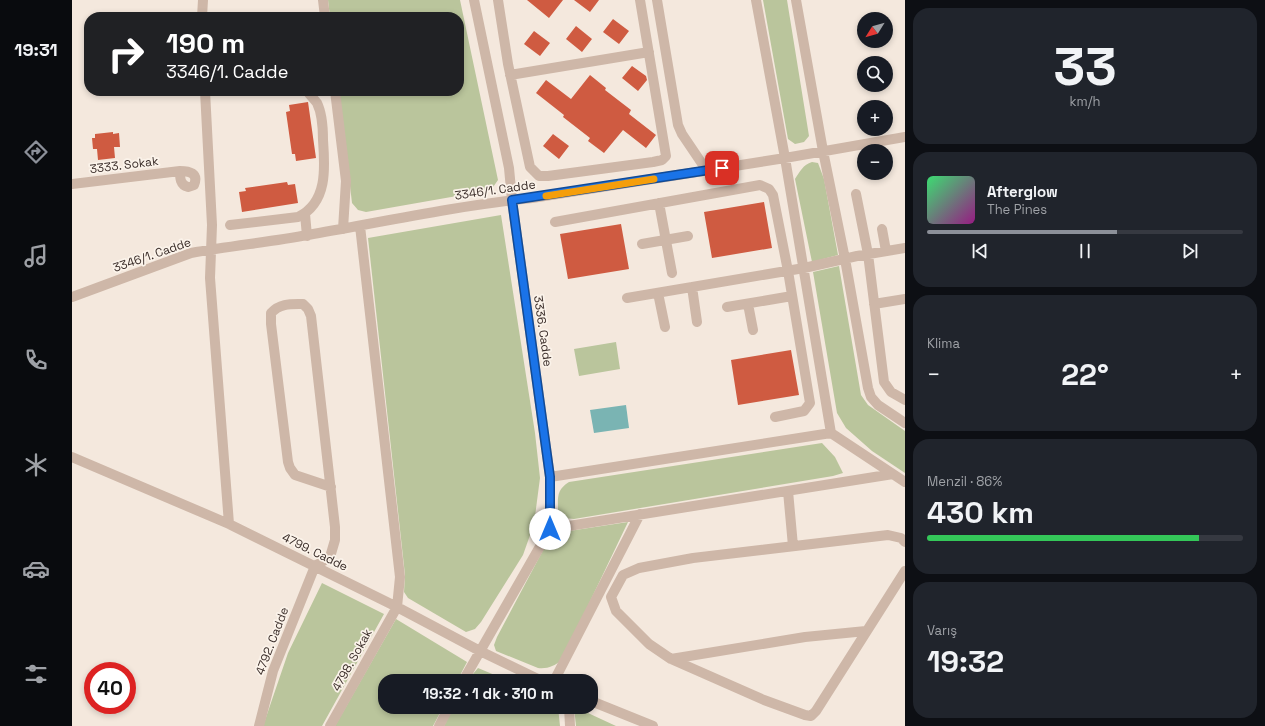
<!DOCTYPE html>
<html lang="tr">
<meta charset="utf-8">
<style>
body{margin:0;font-family:"Space Grotesk",sans-serif;background:#20242c;color:#f1f3f6;height:100vh;display:flex;flex-direction:column;font-size:15px;white-space:nowrap}
*{box-sizing:border-box;margin:0}
p{font-size:13px;color:#9ea1a6}
.icon{flex:none;width:22px;height:22px;fill:none;stroke:currentColor;stroke-width:2;stroke-linecap:round;stroke-linejoin:round}
.map{position:relative;flex:1;overflow:hidden}
.sheet{display:flex;flex-direction:column;gap:8px;padding:8px;background:#0d0f14;width:360px}
.sheet>*{flex:none}
.guide{position:absolute;left:12px;top:12px;width:380px;height:84px;border-radius:16px;box-shadow:0 2px 6px #0003;background:#202124;color:#fff;overflow:hidden}
.needle{width:26px;rotate:233deg}
.buttons{position:absolute;left:785px;top:12px;display:grid;gap:8px}
.buttons a{display:grid;place-items:center;width:36px;height:36px;border-radius:50%;background:#171b24;box-shadow:0 2px 6px #0003;font-size:20px}
.speed{position:absolute;left:12px;top:662px;display:flex;gap:8px;font-size:20px;font-weight:700;text-align:center}
.speed>*{display:grid;place-content:center;width:52px;height:52px;border-radius:50%;background:#171b24;box-shadow:0 2px 6px #0003;line-height:1}
.speed .limit{border:6px solid #d22;background:#fff;color:#111}
.pin{position:absolute;display:grid;place-items:center;width:34px;height:34px;color:#fff;margin:-17px;border-radius:8px;box-shadow:0 2px 6px #0006}
.me{position:absolute;width:44px;margin:-22px;rotate:0deg;stroke-linejoin:round;filter:drop-shadow(0 0 3px #0008)}
.turn{display:flex;align-items:center;gap:14px;height:84px;padding:0 16px;font-size:18px}
.turn .icon{width:52px;height:52px;stroke-width:2.5}
.turn b{display:block;font-size:28px;line-height:34px}
.big{font-size:30px;font-weight:600;line-height:1.1}
.sheet .card{flex:1;display:flex;flex-direction:column;justify-content:center;gap:6px;min-width:0;padding:0 14px;border-radius:16px;background:#20242c}
.sheet .dial{align-items:center;gap:0}
.dial b{font-size:52px;line-height:1}
.song{display:flex;align-items:center;gap:12px}
.cover{width:48px;height:48px;border-radius:6px;background:linear-gradient(135deg,hsl(140 70% 55%),hsl(310 70% 35%))}
.played{height:4px;border-radius:2px;background:linear-gradient(90deg,#8c9099 60%,#363941 60%)}
.keys{display:flex;justify-content:space-around;direction:ltr}
.heat{display:flex;justify-content:space-between;align-items:center;font-size:22px;direction:ltr}
.charge{height:6px;border-radius:3px;background:linear-gradient(90deg,#34c759 86%,#363941 0)}
.trip{position:absolute;left:306px;top:674px;width:220px;height:40px;border-radius:16px;background:#171b24;box-shadow:0 2px 6px #0003;font-weight:600;line-height:40px;text-align:center}
main{display:flex;flex:1;min-height:0}
.tab-bar{display:flex;flex-direction:column;width:72px;justify-content:space-around;align-items:center;background:#090b0e;color:#9ea1a6}
.tab-bar .icon{width:28px;height:28px}
.tab-bar .selected{color:#8c9099}
.tab-bar b{font-size:18px;color:#f1f3f6}
.map>svg:first-child{display:block}
</style>
<main>
<nav class="tab-bar">
<b>19:31</b>
<svg class="icon selected" aria-label="directions" viewBox="0 0 24 24"><path d="M12 3l9 9-9 9-9-9zM9 14v-3h6M13 9l2 2-2 2"/></svg>
<svg class="icon" aria-label="music" viewBox="0 0 24 24"><path d="M9 18V5l10-2v13"/><circle cx="6" cy="18" r="3"/><circle cx="16" cy="16" r="3"/></svg>
<svg class="icon" aria-label="phone" viewBox="0 0 24 24"><path d="M5 4h4l2 5-3 2q2 4 5 5l2-3 5 2v4C11 20 4 13 5 4z"/></svg>
<svg class="icon" aria-label="climate" viewBox="0 0 24 24"><path d="M12 3v18M4 7l16 10M4 17L20 7"/></svg>
<svg class="icon" aria-label="car" viewBox="0 0 24 24"><path d="M5 17H2v-5l4-1 3-4h7l3 4 3 1v5h-3M9 17h6M6 11h13"/><circle cx="7" cy="17" r="2"/><circle cx="17" cy="17" r="2"/></svg>
<svg class="icon" aria-label="filters" viewBox="0 0 24 24"><path d="M4 7h16M4 17h16"/><circle cx="9" cy="7" r="2"/><circle cx="15" cy="17" r="2"/></svg>
</nav>
<div class="map">
<svg width="833" height="726" viewBox="0 0 833 726">
<rect width="100%" height="100%" fill="#f4e8dd"/>
<path fill="#bac59c" d="M256,0H388L426,180L419,190L294,212L286,210L280,203L267,91H387V17H258Z
M691,0H715L737,136L732,142L723,144L716,139Z
M740,162L746,163L752,179L766,255L740,262L723,179C728,171 731,165 740,162Z
M429,215L463,433L468,478L462,524L451,555L409,622L403,629L394,632L336,598L332,592L333,575L296,238Z
M767,266L789,395L796,405L833,431V473L800,451L774,428L765,413L741,272Z
M544,342L548,369L507,376L502,349Z
M750,443L763,457L771,473L761,476L502,519L492,518L486,512C486,498 484,490 497,482Z
M556,522L490,660C482,666 476,669 466,668L424,651L422,645L425,637L478,537L484,533Z
M250,583L312,614L250,726H191L216,653Z
M324,619L395,662L385,681H313V707H371L361,726H263Z
M406,668L437,681H395Z
M381,707H486L488,726H372Z
M502,707H503L544,726H504Z"/>
<path fill="#7ab4b3" d="M554,405L557,428L522,433L518,410Z"/>
<path fill="#cf5b41" d="M455,0H491L477,18Z
M502,0H527L518,12Z
M541,19L557,31L547,44L531,32Z
M504,26L520,39L510,52L494,39Z
M462,31L478,43L468,56L452,44Z
M560,66L574,76L575,80L566,91L550,78Z
M518,75L534,88L533,90L559,110L557,114L584,135L574,148L551,130L532,153L516,141L518,138L491,117L492,115L464,93L474,80L499,99Z
M236,102L244,158L224,161L223,154H220L214,112L218,111L217,105Z
M41,132V134L47,133L48,147H42L43,158L26,160L25,149H21L20,138H23V134Z
M481,134L497,146L487,159L471,146Z
M215,182L216,185L223,184L226,203L170,212L167,192L174,191L173,188Z
M692,202L700,248L640,258L632,212Z
M549,224L557,269L496,279L488,234Z
M719,350L727,395L666,405L659,360Z"/>
<g fill="none" stroke-linecap="round" stroke-linejoin="round">
<path stroke="#ceb7a8" stroke-width="10" d="M251,0L253,17
M426,0L436,64L458,167L467,176H476L581,162L590,160L594,156L568,0
M585,0L606,125L610,134L635,171
M684,0L713,158L759,433L833,482
M724,0L751,151L773,259L796,388L799,397L806,405L833,423
M130,17L131,0
M438,75L577,52
M133,91L140,225L138,278L157,524
M263,91L274,181L271,229
M0,184L108,171C117,171 127,173 122,185L116,187C108,185 108,178 108,171
M784,194L796,254L812,382L819,392L833,400
M587,203L600,273
M233,214L235,236
M483,222L688,185L697,189L701,195L716,271L738,403L732,411L703,417
M158,225L226,217C256,203 253,167 251,140C251,128 250,113 245,103C242,99 238,95 235,91
M810,229L814,251
M570,244L616,236
M620,287L625,322
M586,293L593,327
M0,297L119,253C158,246 197,242 236,235C310,222 384,206 460,198L713,158L833,137
M555,298L732,268L785,256L833,248
M676,304L681,330
M802,304L833,299
M655,307L720,296
M0,457L157,524L325,607L408,651L470,681
M478,477L759,433
M716,491L721,546
M478,529L821,474
M833,542L829,538L816,535L621,558L567,568L551,575L539,597L544,611L577,644L599,659L692,700L733,715L739,716L744,711L833,571
M599,659L733,637L794,631
M391,681L478,529V477L440,200L437,168L402,0
M482,681L568,514
M519,701L581,726
M497,707L498,726
M187,726L201,671L243,566L258,557L263,540V527L239,316L236,309L231,304C219,304 208,303 199,313V324L216,462L218,468L223,475L259,487
M258,726L325,607L328,577L288,226
M367,726L377,707"/>
</g>
<g fill="none" stroke-linecap="round" stroke-linejoin="round">
<g stroke="#114b97" stroke-width="10">
<path id="route" d="M478,529V477L440,200L650,168"/>
</g>
<use href="#route" stroke="#1a73e8" stroke-width="7"/>
<path stroke="#f59e0b" stroke-width="7" d="M474,196L582,179"/>
</g>
<g text-anchor="middle" dominant-baseline="central" stroke-width="3.5" stroke-linejoin="round" paint-order="stroke">
<g font-size="12" fill="#3a2d29" stroke="#fbf3ea">
<text transform="translate(52 165) rotate(-7)">3333. Sokak</text>
<text transform="translate(423 190) rotate(-8)">3346/1. Cadde</text>
<text transform="translate(80 255) rotate(-19)">3346/1. Cadde</text>
<text transform="translate(471 331) rotate(82)">3336. Cadde</text>
<text transform="translate(243 552) rotate(26)">4799. Cadde</text>
<text transform="translate(200 641) rotate(-69)">4792. Cadde</text>
<text transform="translate(280 660) rotate(-61)">4798. Sokak</text>
</g>
</g>
</svg>
<div class="buttons">
<a><svg class="needle" viewBox="-14 -14 28 28"><path d="M0-13l5 13h-10z" fill="#e53935"/><path d="M0 13l5-13h-10z" fill="#9ea1a6"/></svg></a>
<a><svg class="icon" aria-label="search" viewBox="0 0 24 24"><circle cx="10" cy="10" r="6"/><path d="M15 15l6 6"/></svg></a>
<a>+</a>
<a>−</a>
</div>
<div class="speed"><div class="limit">40</div></div>
<div class="pin" style="left:650px;top:168px;background:#d93025"><svg class="icon" aria-label="arrive" viewBox="0 0 24 24"><path d="M6 21V4h12l-3 4 3 4H6"/></svg></div>
<svg class="me" style="left:478px;top:529px" viewBox="-20 -20 40 40"><circle r="19" fill="#fff"/><path d="M0-13L10 11 0 6-10 11z" fill="#1a73e8"/></svg>
<div class="trip">19:32 · 1 dk · 310 m</div>
<div class="guide">
<div class="turn"><svg class="icon" aria-label="right" viewBox="0 0 24 24"><path d="M7 20v-9h11M14 6l5 5-5 5"/></svg><div><b>190 m</b>3346/1. Cadde</div></div>
</div>
</div>
<section class="sheet">
<div class="card dial"><b>33</b><p>km/h</p></div>
<div class="card">
<div class="song"><i class="cover"></i><div><b>Afterglow</b><p>The Pines</p></div></div>
<div class="played"></div>
<div class="keys"><svg class="icon" aria-label="previous" viewBox="0 0 24 24"><path d="M18 5L8 12l10 7zM5 5v14"/></svg><svg class="icon" aria-label="pause" viewBox="0 0 24 24"><path d="M8 5v14M16 5v14"/></svg><svg class="icon" aria-label="next" viewBox="0 0 24 24"><path d="M6 5l10 7-10 7zM19 5v14"/></svg></div>
</div>
<div class="card"><p>Klima</p>
<div class="heat"><a>−</a><b class="big">22°</b><a>+</a></div>
</div>
<div class="card"><p>Menzil · 86%</p><b class="big">430 km</b><div class="charge"></div></div>
<div class="card"><p>Varış</p><b class="big">19:32</b></div>
</section>
</main>
